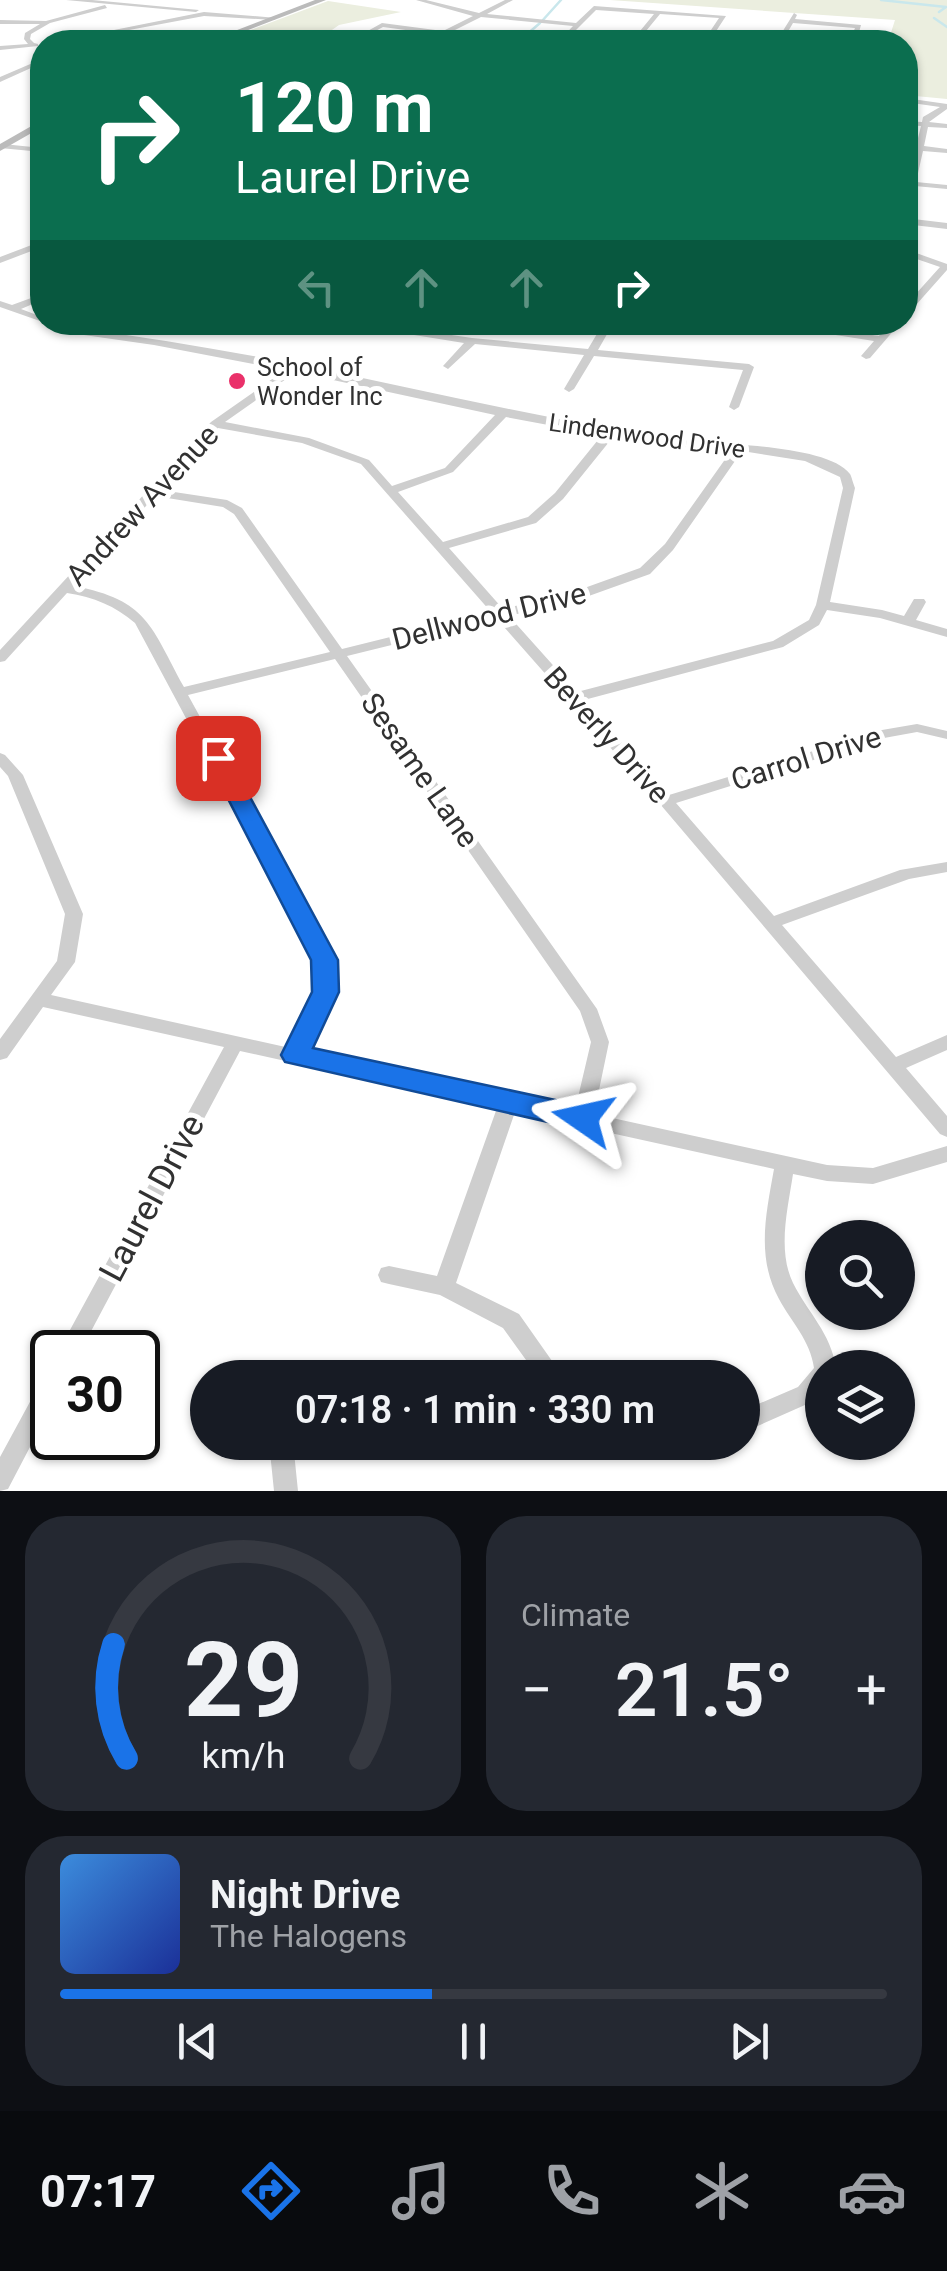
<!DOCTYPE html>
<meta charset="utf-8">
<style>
body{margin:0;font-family:Roboto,sans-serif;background:#242831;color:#f1f3f6;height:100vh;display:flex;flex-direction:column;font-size:38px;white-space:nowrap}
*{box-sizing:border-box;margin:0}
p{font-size:32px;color:#9ea1a6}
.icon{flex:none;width:55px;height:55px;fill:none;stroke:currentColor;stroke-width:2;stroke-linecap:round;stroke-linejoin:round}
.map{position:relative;height:1491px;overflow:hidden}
.panel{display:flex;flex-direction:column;gap:25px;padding:25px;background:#0d0f14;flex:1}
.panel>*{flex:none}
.guide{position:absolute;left:30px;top:30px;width:888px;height:305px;border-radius:40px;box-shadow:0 2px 8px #0004;background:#0b6e4f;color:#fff;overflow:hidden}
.tools{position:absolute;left:805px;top:1220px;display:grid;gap:20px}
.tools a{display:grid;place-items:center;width:110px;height:110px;border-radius:50%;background:#171b24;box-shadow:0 2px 8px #0004;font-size:50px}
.speed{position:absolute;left:30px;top:1330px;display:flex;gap:20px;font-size:50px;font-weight:700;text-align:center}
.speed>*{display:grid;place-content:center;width:130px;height:130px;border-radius:50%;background:#171b24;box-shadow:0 2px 8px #0004;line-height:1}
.speed .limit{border:5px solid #111;border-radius:15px;background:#fff;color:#111}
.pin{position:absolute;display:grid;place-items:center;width:85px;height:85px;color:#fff;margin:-42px;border-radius:20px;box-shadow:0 5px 15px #0006}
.me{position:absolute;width:110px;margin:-55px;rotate:281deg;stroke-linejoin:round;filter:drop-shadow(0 0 8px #0008)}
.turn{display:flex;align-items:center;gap:35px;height:210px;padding:0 40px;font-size:45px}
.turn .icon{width:130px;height:130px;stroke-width:2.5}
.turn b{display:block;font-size:70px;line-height:85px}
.lanes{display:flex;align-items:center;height:95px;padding:0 40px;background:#0003;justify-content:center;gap:50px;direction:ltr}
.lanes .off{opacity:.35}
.big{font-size:75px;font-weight:600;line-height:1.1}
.panel .tile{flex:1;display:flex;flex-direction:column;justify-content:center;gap:15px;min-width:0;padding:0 35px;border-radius:40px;background:#242831}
.panel .dial{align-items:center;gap:0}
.dial svg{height:260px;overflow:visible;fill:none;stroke:#363941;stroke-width:7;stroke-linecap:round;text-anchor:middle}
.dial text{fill:#f1f3f6;stroke:none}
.song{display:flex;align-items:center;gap:30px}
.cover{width:120px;height:120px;border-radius:15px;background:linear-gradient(135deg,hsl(210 70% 55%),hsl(230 70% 35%))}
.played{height:10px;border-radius:5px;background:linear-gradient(90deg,#1a73e8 45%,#363941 45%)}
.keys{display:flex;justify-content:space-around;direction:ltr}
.heat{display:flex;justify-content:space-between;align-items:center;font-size:55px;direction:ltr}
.panel .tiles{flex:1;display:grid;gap:25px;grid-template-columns:1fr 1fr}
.tile:last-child{grid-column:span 2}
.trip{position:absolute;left:190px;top:1360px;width:570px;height:100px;border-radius:50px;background:#171b24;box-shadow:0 2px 8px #0004;font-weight:600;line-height:100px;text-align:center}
.dock{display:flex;height:160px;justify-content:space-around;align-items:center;background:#090b0e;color:#9ea1a6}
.dock .icon{width:70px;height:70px}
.dock .current{color:#1a73e8}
.dock b{font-size:45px;color:#f1f3f6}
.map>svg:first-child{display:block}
</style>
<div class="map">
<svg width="947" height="1491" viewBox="0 0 947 1491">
<rect width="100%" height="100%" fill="#fff"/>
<path fill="#ebeedf" d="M610,0H947V99L905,95V42H888L895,20Z
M328,1L401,12L339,25L315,42H219Z"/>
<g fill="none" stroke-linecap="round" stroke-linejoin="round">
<path stroke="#c9e7ec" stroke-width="2.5" d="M881,0L946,7L939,12
M934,18L947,27
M542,21L561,0
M518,42L540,23"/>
<path fill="#cecece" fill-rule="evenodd" d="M66,0H92L199,10L196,12Z
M416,0H426L479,13L505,0H513L487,14L576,23L594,6L726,16L709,42H703L719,18L660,14L637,42H631L654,14L596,10L564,42H558L573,26L481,17L451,32L475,36L473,39L383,27L355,42H348L382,23L443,31L473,16Z
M105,5L107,8L50,23L31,34L30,39L34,43L38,44V46L0,50V46L28,44L24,39L25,33L40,24H0V20L46,21Z
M204,12L277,18L274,20L204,16L65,42H54Z
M794,13L797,15L795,19L861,25L858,36L892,41L856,40L855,42H849L855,28L793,23L782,42H776Z
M42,59V63L0,82V77Z
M905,98L947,104V109L929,122L947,124V128L928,127L924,146L947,149V153L923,151L916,182L947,185V189L915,186L909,214L905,217L907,186L905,181H908L915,150L905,149V145L916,146L921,126L905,125V121L922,122L923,117L940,107L905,102Z
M3,144L42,148V152L0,148Z
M905,218L947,223V229L905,224Z
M42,241V247L0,263V257Z
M905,249L947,264V270L908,314L905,315V306L940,267L905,255Z
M42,294V300L21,309L42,317V322H60L78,328C151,338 224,350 295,364C420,389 546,420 674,439C712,445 826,443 850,474C851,475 854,486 855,488L830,602L882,610L904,616L914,599H924L926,602L916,620L947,629V637L880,618L827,610L819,625L783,647L584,700L669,795L882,730L917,724L947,731V739L917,732L884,738L676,803L774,916L900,870L947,862V872L909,879L782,925L896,1057L947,1035V1050L906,1068L947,1116V1137L940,1134L660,804L497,619L347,656L597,1009L609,1042L594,1114L827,1165L873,1168L947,1146V1162L873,1184L827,1181L793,1174C788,1208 777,1250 793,1283C808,1313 831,1333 836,1368H822V1391L814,1401L742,1433V1411L798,1387L814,1368C810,1340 792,1323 779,1299C756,1257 766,1214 774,1169L515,1112L456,1283L519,1314L564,1378H539L503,1328L440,1295L389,1284L381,1282L378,1275L381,1268L389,1266L437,1276L497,1108L240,1051L80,1352H58L224,1047L43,1007L7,1058L0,1060V1039L57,961L65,914L8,776L0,767V753L5,755L23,775L83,914L75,962L51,995L290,1048L317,992L315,959L135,623C115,606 94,597 67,593L5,661L0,662V650L211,422L285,370L154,345L77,334L0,307V301L12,305ZM296,372L495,415L445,468L392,486L369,460L309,438L225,422ZM506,417L602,435L555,493L528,517L443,542L398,492L453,472ZM218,428L302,443L361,464L491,612L342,649L242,508L227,500L161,490ZM613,437L683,447L731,451L665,544L640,568L576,591L503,609L449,548L536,523L563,499ZM742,451L805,461L840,477L843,488L816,605L809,620L773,641L577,692L509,616L586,597L650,574L673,550ZM155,496L223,507L234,514L330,652L184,687C151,627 148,600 74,586ZM335,659L580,1011L591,1042L575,1110L307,1051L335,992L333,959L188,695Z
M333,322H363L472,338L588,349L604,322H614L598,350L749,364L754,367L739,407L734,410L729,407L743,370L594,356L574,389L569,392L564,389L584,355L475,344L448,369L443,366L464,343Z
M753,322H783L879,336L890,322H901L870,358L866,359L861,356L874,341Z
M52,1373V1405L8,1489L0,1491V1457L44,1376Z
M278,1442L290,1444L294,1452L298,1491H274L270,1452L274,1444Z"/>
<path fill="#bbb" fill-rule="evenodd" d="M315,0H326L217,42H206Z
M42,120V127L0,151V144Z"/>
</g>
<path fill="#1a73e8" stroke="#114b97" stroke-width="2.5" d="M218,751L229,758L338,960L339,992L313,1048L583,1106L593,1110L598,1118L593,1126L583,1130L285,1062L281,1055L312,992L311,960L207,758Z"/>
<circle fill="#ea316a" stroke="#fff" stroke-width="4" cx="237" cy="381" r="10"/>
<g text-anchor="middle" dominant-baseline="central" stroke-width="10" stroke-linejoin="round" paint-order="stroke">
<g font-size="25" fill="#313131" stroke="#fff" text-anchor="start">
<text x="257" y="367">School of<tspan x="257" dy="29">Wonder Inc</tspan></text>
</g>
<g font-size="25" fill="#313131" stroke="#fff">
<text transform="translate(647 436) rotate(8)">Lindenwood Drive</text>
</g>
<g font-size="30" fill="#313131" stroke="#fff">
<text transform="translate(142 505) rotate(-47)">Andrew Avenue</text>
<text transform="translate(489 616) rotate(-14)">Dellwood Drive</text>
<text transform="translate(607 735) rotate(48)">Beverly Drive</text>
<text transform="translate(806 758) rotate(-17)">Carrol Drive</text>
<text transform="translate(420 770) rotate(55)">Sesame Lane</text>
</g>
<g font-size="35" fill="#313131" stroke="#fff">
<text transform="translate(152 1198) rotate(-62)">Laurel Drive</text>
</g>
</g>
</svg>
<div class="tools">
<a><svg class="icon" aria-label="search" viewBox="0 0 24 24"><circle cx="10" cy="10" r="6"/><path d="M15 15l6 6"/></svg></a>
<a><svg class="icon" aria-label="layers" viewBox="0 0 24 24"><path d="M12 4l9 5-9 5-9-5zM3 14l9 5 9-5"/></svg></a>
</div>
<div class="speed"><div class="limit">30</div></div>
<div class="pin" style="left:218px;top:758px;background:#d93025"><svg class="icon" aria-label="arrive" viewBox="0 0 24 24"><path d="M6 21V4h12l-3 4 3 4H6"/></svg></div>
<svg class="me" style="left:583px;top:1118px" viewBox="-20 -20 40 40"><path d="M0-17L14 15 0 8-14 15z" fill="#1a73e8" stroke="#fff" stroke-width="4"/></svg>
<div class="trip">07:18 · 1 min · 330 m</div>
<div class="guide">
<div class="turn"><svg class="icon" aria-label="right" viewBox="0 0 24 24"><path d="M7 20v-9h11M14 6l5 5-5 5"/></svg><div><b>120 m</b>Laurel Drive</div></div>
<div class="lanes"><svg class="icon off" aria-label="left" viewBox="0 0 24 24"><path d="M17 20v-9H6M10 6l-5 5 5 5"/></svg><svg class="icon off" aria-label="ahead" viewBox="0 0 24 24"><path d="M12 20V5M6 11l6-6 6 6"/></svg><svg class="icon off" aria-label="ahead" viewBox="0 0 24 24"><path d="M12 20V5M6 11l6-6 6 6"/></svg><svg class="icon" aria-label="right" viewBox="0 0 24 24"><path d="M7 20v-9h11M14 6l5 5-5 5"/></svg></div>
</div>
</div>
<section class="panel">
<div class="tiles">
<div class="tile dial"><svg viewBox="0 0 100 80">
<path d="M14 69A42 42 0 1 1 86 69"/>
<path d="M14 69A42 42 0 0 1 10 34" stroke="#1a73e8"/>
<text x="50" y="56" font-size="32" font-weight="700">29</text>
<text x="50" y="72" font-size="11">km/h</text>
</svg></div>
<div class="tile"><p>Climate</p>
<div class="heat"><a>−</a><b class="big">21.5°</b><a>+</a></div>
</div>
<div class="tile">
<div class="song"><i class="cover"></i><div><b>Night Drive</b><p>The Halogens</p></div></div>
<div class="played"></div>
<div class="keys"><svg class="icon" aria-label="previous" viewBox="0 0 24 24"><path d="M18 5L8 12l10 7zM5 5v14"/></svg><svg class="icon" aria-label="pause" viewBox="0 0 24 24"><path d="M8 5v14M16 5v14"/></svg><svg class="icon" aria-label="next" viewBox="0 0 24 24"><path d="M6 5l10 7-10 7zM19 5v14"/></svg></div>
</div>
</div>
</section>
<nav class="dock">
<b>07:17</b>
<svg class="icon current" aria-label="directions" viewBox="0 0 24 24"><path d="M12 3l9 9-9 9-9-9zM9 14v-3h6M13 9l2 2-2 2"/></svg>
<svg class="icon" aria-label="music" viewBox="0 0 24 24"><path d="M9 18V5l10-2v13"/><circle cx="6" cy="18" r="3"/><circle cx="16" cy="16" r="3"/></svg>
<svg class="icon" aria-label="phone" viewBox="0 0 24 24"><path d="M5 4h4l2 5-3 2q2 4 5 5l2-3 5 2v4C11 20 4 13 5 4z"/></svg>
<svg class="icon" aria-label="climate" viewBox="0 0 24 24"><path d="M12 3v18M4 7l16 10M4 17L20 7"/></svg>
<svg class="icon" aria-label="car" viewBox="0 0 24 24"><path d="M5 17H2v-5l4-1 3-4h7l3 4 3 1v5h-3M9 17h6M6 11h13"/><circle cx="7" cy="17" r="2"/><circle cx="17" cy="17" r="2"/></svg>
</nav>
